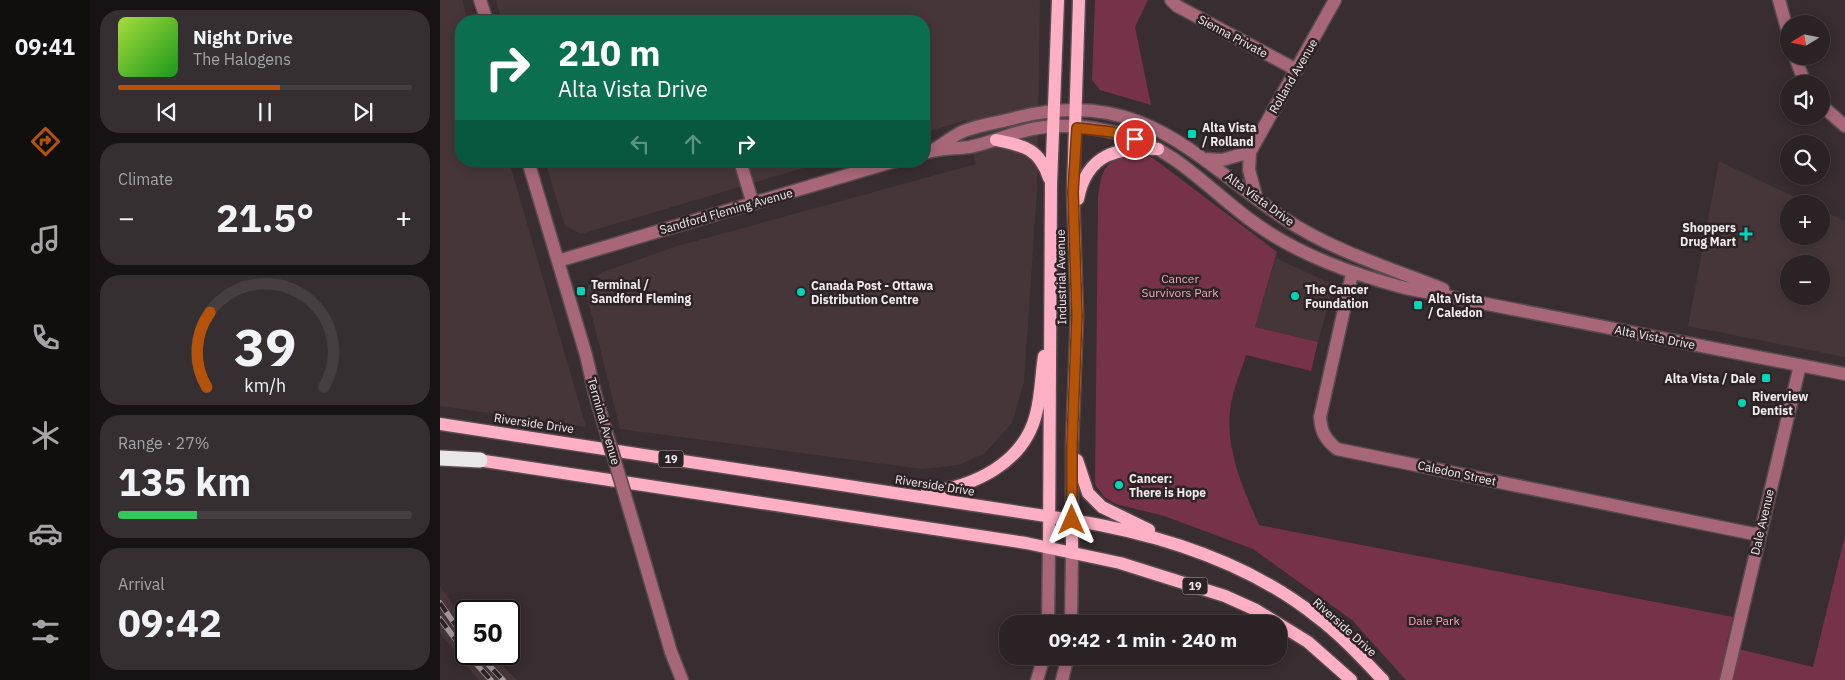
<!DOCTYPE html>
<meta charset="utf-8">
<style>
body{margin:0;font-family:"IBM Plex Sans",sans-serif;background:#362f31;color:#f1f3f6;height:100vh;display:flex;flex-direction:column;font-size:19px;white-space:nowrap}
*{box-sizing:border-box;margin:0}
p{font-size:16px;color:#a5a4a6}
.icon{flex:none;width:28px;height:28px;fill:none;stroke:currentColor;stroke-width:2;stroke-linecap:round;stroke-linejoin:round}
.map{position:relative;flex:1;overflow:hidden}
.drawer{display:flex;flex-direction:column;gap:10px;padding:10px;background:#171314;width:350px}
.drawer>*{flex:none}
.banner{position:absolute;left:15px;top:15px;width:475px;height:152px;border-radius:20px;box-shadow:0 2px 12px #0003,0 0 0 1px #463f41;background:#0b6e4f;color:#fff;overflow:hidden}
.needle{width:32px;rotate:260deg}
.fabs{position:absolute;left:1340px;top:15px;display:grid;gap:10px}
.fabs a{display:grid;place-items:center;width:50px;height:50px;border-radius:50%;background:#2a2224;box-shadow:0 2px 12px #0003,0 0 0 1px #463f41;font-size:25px}
.speed{position:absolute;left:15px;top:600px;display:flex;gap:10px;font-size:25px;font-weight:700;text-align:center}
.speed>*{display:grid;place-content:center;width:65px;height:65px;border-radius:50%;background:#2a2224;box-shadow:0 2px 12px #0003,0 0 0 1px #463f41;line-height:1}
.speed .limit{border:2px solid #111;border-radius:8px;background:#fff;color:#111}
.pin{position:absolute;display:grid;place-items:center;width:42px;height:42px;color:#fff;margin:-21px;border:2px solid #fff;border-radius:50%;box-shadow:0 1px 5px #0007}
.me{position:absolute;width:55px;margin:-28px;rotate:0deg;stroke-linejoin:round;filter:drop-shadow(0 0 4px #0008)}
.turn{display:flex;align-items:center;gap:18px;height:105px;padding:0 20px;font-size:22px}
.turn .icon{width:65px;height:65px;stroke-width:2.5}
.turn b{display:block;font-size:35px;line-height:42px}
.lanes{display:flex;align-items:center;height:48px;padding:0 20px;background:#0003;justify-content:center;gap:25px;direction:ltr}
.lanes .off{opacity:.35}
.big{font-size:38px;font-weight:700;line-height:1.1}
.drawer .tile{flex:1;display:flex;flex-direction:column;justify-content:center;gap:8px;min-width:0;padding:0 18px;border-radius:20px;background:#362f31}
.drawer .dial{align-items:center;gap:0}
.dial svg{height:130px;overflow:visible;fill:none;stroke:#463f41;stroke-width:7;stroke-linecap:round;text-anchor:middle}
.dial text{fill:#f1f3f6;stroke:none}
.song{display:flex;align-items:center;gap:15px}
.cover{width:60px;height:60px;border-radius:8px;background:linear-gradient(135deg,hsl(80 70% 55%),hsl(120 70% 35%))}
.played{height:5px;border-radius:2px;background:linear-gradient(90deg,#b45309 55%,#463f41 55%)}
.keys{display:flex;justify-content:space-around;direction:ltr}
.heat{display:flex;justify-content:space-between;align-items:center;font-size:28px;direction:ltr}
.charge{height:8px;border-radius:4px;background:linear-gradient(90deg,#34c759 27%,#463f41 0)}
.trip{position:absolute;left:559px;top:615px;width:288px;height:50px;border-radius:20px;background:#2a2224;box-shadow:0 2px 12px #0003,0 0 0 1px #463f41;font-weight:700;line-height:50px;text-align:center}
main{display:flex;flex:1;min-height:0}
.menu{display:flex;flex-direction:column;width:90px;justify-content:space-around;align-items:center;background:#110e0e;color:#a5a4a6}
.menu .icon{width:35px;height:35px}
.menu .active{color:#b45309}
.menu b{font-size:22px;color:#f1f3f6}
.map>svg:first-child{display:block}
</style>
<main>
<nav class="menu">
<b>09:41</b>
<svg class="icon active" aria-label="directions" viewBox="0 0 24 24"><path d="M12 3l9 9-9 9-9-9zM9 14v-3h6M13 9l2 2-2 2"/></svg>
<svg class="icon" aria-label="music" viewBox="0 0 24 24"><path d="M9 18V5l10-2v13"/><circle cx="6" cy="18" r="3"/><circle cx="16" cy="16" r="3"/></svg>
<svg class="icon" aria-label="phone" viewBox="0 0 24 24"><path d="M5 4h4l2 5-3 2q2 4 5 5l2-3 5 2v4C11 20 4 13 5 4z"/></svg>
<svg class="icon" aria-label="climate" viewBox="0 0 24 24"><path d="M12 3v18M4 7l16 10M4 17L20 7"/></svg>
<svg class="icon" aria-label="car" viewBox="0 0 24 24"><path d="M5 17H2v-5l4-1 3-4h7l3 4 3 1v5h-3M9 17h6M6 11h13"/><circle cx="7" cy="17" r="2"/><circle cx="17" cy="17" r="2"/></svg>
<svg class="icon" aria-label="filters" viewBox="0 0 24 24"><path d="M4 7h16M4 17h16"/><circle cx="9" cy="7" r="2"/><circle cx="15" cy="17" r="2"/></svg>
</nav>
<section class="drawer">
<div class="tile">
<div class="song"><i class="cover"></i><div><b>Night Drive</b><p>The Halogens</p></div></div>
<div class="played"></div>
<div class="keys"><svg class="icon" aria-label="previous" viewBox="0 0 24 24"><path d="M18 5L8 12l10 7zM5 5v14"/></svg><svg class="icon" aria-label="pause" viewBox="0 0 24 24"><path d="M8 5v14M16 5v14"/></svg><svg class="icon" aria-label="next" viewBox="0 0 24 24"><path d="M6 5l10 7-10 7zM19 5v14"/></svg></div>
</div>
<div class="tile"><p>Climate</p>
<div class="heat"><a>−</a><b class="big">21.5°</b><a>+</a></div>
</div>
<div class="tile dial"><svg viewBox="0 0 100 80">
<path d="M14 69A42 42 0 1 1 86 69"/>
<path d="M14 69A42 42 0 0 1 16 23" stroke="#b45309"/>
<text x="50" y="56" font-size="32" font-weight="700">39</text>
<text x="50" y="72" font-size="11">km/h</text>
</svg></div>
<div class="tile"><p>Range · 27%</p><b class="big">135 km</b><div class="charge"></div></div>
<div class="tile"><p>Arrival</p><b class="big">09:42</b></div>
</section>
<div class="map">
<svg width="1405" height="680" viewBox="0 0 1405 680">
<rect width="100%" height="100%" fill="#382d30"/>
<path fill="#46363a" fill-rule="evenodd" d="M0,0H22L28,21H21V161H69L146,427L0,406Z
M56,0H600L597,190L584,382L572,423L545,453L519,465L482,469L180,429L146,292L152,279L160,273L237,246L536,164L526,120L484,133V21H62Z
M105,161H387L141,234L125,226Z
M1279,161L1369,204H1349V236H1381V210L1405,221V357L1248,326ZM1349,264H1381V296H1349Z
M836,258L894,285L878,342L815,327Z
M0,586L26,624V654H51L77,680H39L25,664L0,632Z"/>
<path fill="#763248" d="M655,0H708L695,27L711,105L660,90L652,80Z
M696,153L713,158L837,252L815,327L878,342L871,371L806,355C802,369 795,384 792,399C782,442 802,486 819,525L1293,617L1286,646L1373,667L1405,535V680H966L912,620L813,549L724,516L676,504L664,497L655,484L658,197C662,165 666,161 696,153Z"/>
<g fill="none" stroke-linecap="round" stroke-linejoin="round">
<g stroke="#564b4e" stroke-width="15">
<path id="minor" d="M40,0L47,21
M731,0L737,6L857,70
M1339,0L1349,36
M1355,56L1365,84
M1381,105L1405,126
M495,149C505,143 514,135 524,131C541,124 562,122 579,117C703,87 753,157 845,219C893,251 950,268 1003,289
M484,153C499,148 514,149 529,147C552,143 575,131 598,128C625,123 659,128 685,135C737,150 773,194 816,224C861,256 913,274 965,288L1405,374
M765,159L782,160L810,152
M88,161L146,355L155,394
M300,161L313,204
M816,196L809,170L810,152L895,0
M118,261L455,161
M912,274L880,417C881,432 885,439 897,449L1319,535
M195,529L231,652L242,680
M608,624L609,548
M631,624L632,553
M597,680L604,656
M622,680L628,656
M1286,680L1360,365"/>
</g>
<g stroke="#564b4e" stroke-width="15">
<path id="major" d="M556,140C584,146 599,148 609,178
M638,199C647,153 678,147 718,149
M0,424L632,520C719,534 808,562 877,617C901,635 922,658 943,680
M31,459L586,543L680,563L785,596L816,610L868,642L911,680
M637,460L648,493L662,507L709,530
M487,492C534,487 584,463 596,414C601,395 601,375 604,356
M609,548L611,185L618,0
M632,553V445L637,316L633,192L639,0"/>
</g>
<g stroke="#564b4e" stroke-width="18">
<path id="highway" d="M0,458L40,460"/>
</g>
<use href="#minor" stroke="#a76779" stroke-width="12"/>
<use href="#major" stroke="#ffb0c5" stroke-width="12"/>
<use href="#highway" stroke="#e8e8e8" stroke-width="15"/>
<g stroke="#a39a9d" stroke-width="5.5">
<path id="rail" d="M0,603L26,640
M0,619L26,653
M27,654L51,680
M38,654L63,680"/>
</g>
<use href="#rail" stroke="#2d2326" stroke-width="4" stroke-dasharray="11" stroke-linecap="butt"/>
<g stroke="#564b4e" stroke-width="15" stroke-linecap="butt">
<path id="minor-bridge" d="M155,394L195,529"/>
</g>
<use href="#minor-bridge" stroke="#a76779" stroke-width="12"/>
</g>
<g fill="none" stroke-linecap="round" stroke-linejoin="round">
<g stroke="#753606" stroke-width="12">
<path id="route" d="M632,520V445L637,316L633,192L637,128L672,132L695,139"/>
</g>
<use href="#route" stroke="#b45309" stroke-width="9"/>
</g>
<g fill="#00d5b7" stroke="#2d2326" stroke-width="2">
<rect x="747" y="129" width="10" height="10" rx="2.5"/>
<path d="M1303.5 226.5h5v5h5v5h-5v5h-5v-5h-5v-5h5z"/>
<rect x="136" y="286" width="10" height="10" rx="2.5"/>
<circle cx="361" cy="292" r="5"/>
<circle cx="855" cy="296" r="5"/>
<rect x="973" y="300" width="10" height="10" rx="2.5"/>
<rect x="1321" y="373" width="10" height="10" rx="2.5"/>
<circle cx="1302" cy="403" r="5"/>
<circle cx="679" cy="485" r="5"/>
</g>
<g text-anchor="middle" dominant-baseline="central" stroke-width="5" stroke-linejoin="round" paint-order="stroke">
<g fill="#2d2326" stroke="#b7afb1" stroke-width="1">
<rect x="218.5" y="450.5" width="25" height="17" rx="4"/>
<rect x="742.5" y="577.5" width="25" height="17" rx="4"/>
</g>
<g font-size="11" font-weight="bold" fill="#f2ebed">
<text x="231" y="459">19</text>
<text x="755" y="586">19</text>
</g>
<g font-size="12" fill="#f2ebed" stroke="#2d2326">
<text transform="translate(793 36) rotate(28)">Sienna Private</text>
<text transform="translate(853 76) rotate(-60)">Rolland Avenue</text>
<text transform="translate(820 199) rotate(36)">Alta Vista Drive</text>
<text transform="translate(286 211) rotate(-16)">Sandford Fleming Avenue</text>
<text transform="translate(621 277) rotate(-91)">Industrial Avenue</text>
<text transform="translate(1215 337) rotate(11)">Alta Vista Drive</text>
<text transform="translate(164 421) rotate(74)">Terminal Avenue</text>
<text transform="translate(94 423) rotate(8)">Riverside Drive</text>
<text transform="translate(1017 473) rotate(12)">Caledon Street</text>
<text transform="translate(495 485) rotate(9)">Riverside Drive</text>
<text transform="translate(1322 522) rotate(-77)">Dale Avenue</text>
<text transform="translate(905 627) rotate(42)">Riverside Drive</text>
</g>
<g font-size="12" font-weight="bold" fill="#f2ebed" stroke="#2d2326" text-anchor="start">
<text x="762" y="127">Alta Vista<tspan x="762" dy="14">/ Rolland</tspan></text>
<text x="1296" y="227" text-anchor="end">Shoppers<tspan x="1296" dy="14">Drug Mart</tspan></text>
<text x="151" y="284">Terminal /<tspan x="151" dy="14">Sandford Fleming</tspan></text>
<text x="371" y="285">Canada Post - Ottawa<tspan x="371" dy="14">Distribution Centre</tspan></text>
<text x="865" y="289">The Cancer<tspan x="865" dy="14">Foundation</tspan></text>
<text x="988" y="298">Alta Vista<tspan x="988" dy="14">/ Caledon</tspan></text>
<text x="1316" y="378" text-anchor="end">Alta Vista / Dale</text>
<text x="1312" y="396">Riverview<tspan x="1312" dy="14">Dentist</tspan></text>
<text x="689" y="478">Cancer:<tspan x="689" dy="14">There is Hope</tspan></text>
</g>
<g font-size="12" fill="#f1a4b9" stroke="#2d2326">
<text x="740" y="278">Cancer<tspan x="740" dy="14">Survivors Park</tspan></text>
<text x="994" y="620">Dale Park</text>
</g>
</g>
</svg>
<div class="fabs">
<a><svg class="needle" viewBox="-14 -14 28 28"><path d="M0-13l5 13h-10z" fill="#e53935"/><path d="M0 13l5-13h-10z" fill="#a5a4a6"/></svg></a>
<a><svg class="icon" aria-label="sound" viewBox="0 0 24 24"><path d="M4 9h4l5-4v14l-5-4H4zM17 9q2 3 0 6"/></svg></a>
<a><svg class="icon" aria-label="search" viewBox="0 0 24 24"><circle cx="10" cy="10" r="6"/><path d="M15 15l6 6"/></svg></a>
<a>+</a>
<a>−</a>
</div>
<div class="speed"><div class="limit">50</div></div>
<div class="pin" style="left:695px;top:139px;background:#d93025"><svg class="icon" aria-label="arrive" viewBox="0 0 24 24"><path d="M6 21V4h12l-3 4 3 4H6"/></svg></div>
<svg class="me" style="left:632px;top:520px" viewBox="-20 -20 40 40"><path d="M0-17L14 15 0 8-14 15z" fill="#b45309" stroke="#fff" stroke-width="4"/></svg>
<div class="trip">09:42 · 1 min · 240 m</div>
<div class="banner">
<div class="turn"><svg class="icon" aria-label="right" viewBox="0 0 24 24"><path d="M7 20v-9h11M14 6l5 5-5 5"/></svg><div><b>210 m</b>Alta Vista Drive</div></div>
<div class="lanes"><svg class="icon off" aria-label="left" viewBox="0 0 24 24"><path d="M17 20v-9H6M10 6l-5 5 5 5"/></svg><svg class="icon off" aria-label="ahead" viewBox="0 0 24 24"><path d="M12 20V5M6 11l6-6 6 6"/></svg><svg class="icon" aria-label="right" viewBox="0 0 24 24"><path d="M7 20v-9h11M14 6l5 5-5 5"/></svg></div>
</div>
</div>
</main>
